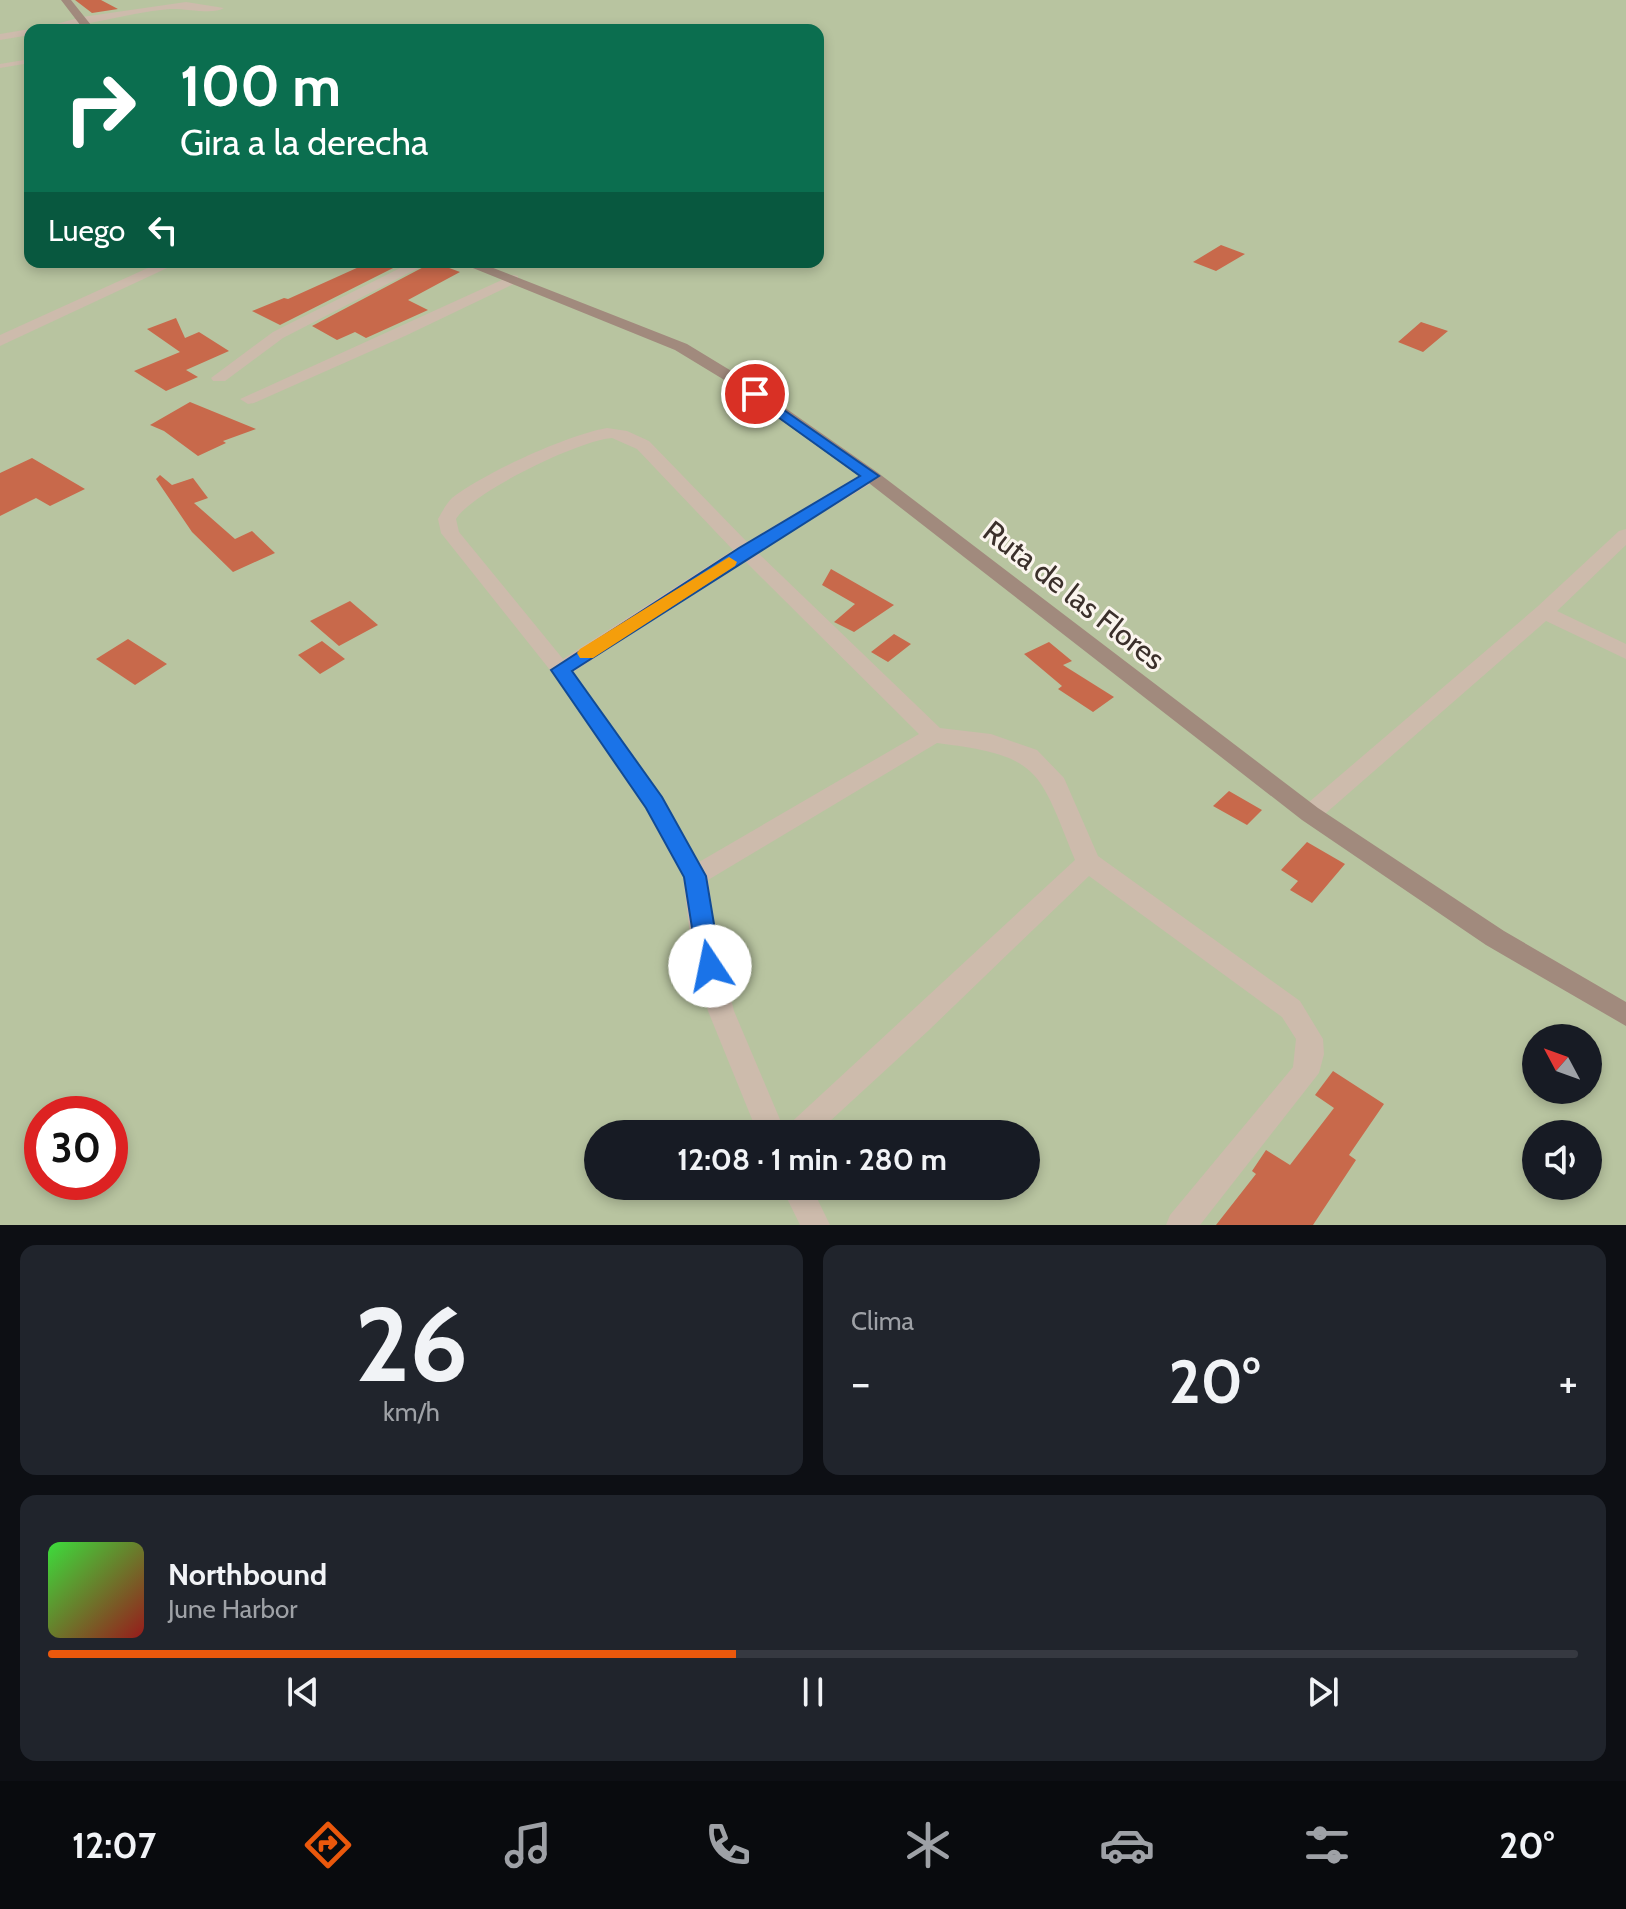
<!DOCTYPE html>
<html lang="es">
<meta charset="utf-8">
<style>
body{margin:0;font-family:Cabin,sans-serif;background:#20242c;color:#f1f3f6;height:100vh;display:flex;flex-direction:column;font-size:30px;white-space:nowrap}
*{box-sizing:border-box;margin:0}
p{font-size:26px;color:#9ea1a6}
.icon{flex:none;width:44px;height:44px;fill:none;stroke:currentColor;stroke-width:2;stroke-linecap:round;stroke-linejoin:round}
.map{position:relative;height:1225px;overflow:hidden}
.side{display:flex;flex-direction:column;gap:20px;padding:20px;background:#0d0f14;flex:1}
.side>*{flex:none}
.hud{position:absolute;left:24px;top:24px;width:800px;height:244px;border-radius:16px;box-shadow:0 4px 12px #0003;background:#0b6e4f;color:#fff;overflow:hidden}
.needle{width:52px;rotate:311deg}
.tools{position:absolute;left:1522px;top:1024px;display:grid;gap:16px}
.tools a{display:grid;place-items:center;width:80px;height:80px;border-radius:50%;background:#171b24;box-shadow:0 4px 12px #0003;font-size:40px}
.speed{position:absolute;left:24px;top:1096px;display:flex;gap:16px;font-size:40px;font-weight:700;text-align:center}
.speed>*{display:grid;place-content:center;width:104px;height:104px;border-radius:50%;background:#171b24;box-shadow:0 4px 12px #0003;line-height:1}
.speed .limit{border:12px solid #d22;background:#fff;color:#111}
.pin{position:absolute;display:grid;place-items:center;width:68px;height:68px;color:#fff;margin:-34px;border:4px solid #fff;border-radius:50%;box-shadow:0 2px 8px #0007}
.me{position:absolute;width:88px;margin:-44px;rotate:349deg;stroke-linejoin:round;filter:drop-shadow(0 0 6px #0008)}
.turn{display:flex;align-items:center;gap:28px;height:168px;padding:0 24px;font-size:36px}
.turn .icon{width:104px;height:104px;stroke-width:2.5}
.turn b{display:block;font-size:56px;line-height:68px}
.then{display:flex;align-items:center;height:76px;padding:0 24px;background:#0003;gap:16px;font-size:30px}
.big{font-size:60px;font-weight:700;line-height:1.1}
.side .card{flex:1;display:flex;flex-direction:column;justify-content:center;gap:12px;min-width:0;padding:0 28px;border-radius:16px;background:#20242c}
.side .dial{align-items:center;gap:0}
.dial b{font-size:104px;line-height:1}
.song{display:flex;align-items:center;gap:24px}
.cover{width:96px;height:96px;border-radius:12px;background:linear-gradient(135deg,hsl(120 70% 55%),hsl(0 70% 35%))}
.played{height:8px;border-radius:4px;background:linear-gradient(90deg,#ea580c 45%,#363941 45%)}
.keys{display:flex;justify-content:space-around;direction:ltr}
.heat{display:flex;justify-content:space-between;align-items:center;font-size:44px;direction:ltr}
.side .tiles{flex:1;display:grid;gap:20px;grid-template-columns:1fr 1fr}
.card:last-child{grid-column:span 2}
.trip{position:absolute;left:584px;top:1120px;width:456px;height:80px;border-radius:40px;background:#171b24;box-shadow:0 4px 12px #0003;font-weight:700;line-height:80px;text-align:center}
.menu{display:flex;height:128px;justify-content:space-around;align-items:center;background:#090b0e;color:#9ea1a6}
.menu .icon{width:56px;height:56px}
.menu .on{color:#ea580c}
.menu b{font-size:36px;color:#f1f3f6}
.map>svg:first-child{display:block}
</style>
<div class="map">
<svg width="1626" height="1225" viewBox="0 0 1626 1225">
<rect width="100%" height="100%" fill="#f4ebe1"/>
<path fill="#b8c4a0" fill-rule="evenodd" d="M0,0H1626V1225H0ZM30,30H818V262H30ZM1536,1038H1588V1090H1536ZM42,1114H110V1182H42ZM598,1134H1026V1186H598ZM1536,1134H1588V1186H1536Z"/>
<path fill="#c8694b" d="M75,0H101L118,9L92,13Z
M1221,245L1245,254L1216,271L1193,262Z
M370,262L384,267L393,262H405L280,325L252,311L284,298L288,299Z
M433,262L460,272L408,300L428,310L366,338L355,332L337,340L312,326Z
M176,318L185,338L199,332L229,351L186,370L198,377L166,391L134,371L180,352L147,329Z
M1421,322L1448,331L1423,352L1398,342Z
M190,402L256,429L223,441L226,443L198,456L164,431L150,425Z
M32,458L85,489L50,506L36,498L0,516V473Z
M160,475L172,485L193,478L208,498L194,503L235,539L252,531L275,553L233,572L192,532L156,479Z
M831,569L894,605L854,632L834,622L855,604L822,585Z
M350,601L378,625L339,646L310,621Z
M894,634L911,644L888,662L871,652Z
M128,639L167,664L135,685L96,659Z
M322,641L345,659L320,674L298,655Z
M1049,642L1072,661L1063,665L1114,697L1093,712L1058,689L1062,686L1024,654Z
M1229,791L1262,810L1247,825L1213,806Z
M1307,842L1345,864L1312,903L1290,890L1298,881L1281,870Z
M1333,1071L1384,1104L1349,1155L1356,1160L1313,1225H1216L1256,1174L1252,1171L1266,1150L1290,1165L1334,1108L1315,1095Z"/>
<g fill="none" stroke-linecap="round" stroke-linejoin="round">
<path fill="#cdbbac" fill-rule="evenodd" d="M30,59V63L0,68V64Z"/>
<path fill="#cdbbac" fill-rule="evenodd" d="M186,2L224,8C213,15 185,8 170,9C122,13 78,30 30,30V35L0,40V34L30,29L34,30L82,17Z
M161,262H180L0,346V335Z
M412,262H430L283,338L225,381H213L211,378L273,332Z
M513,275L518,276V282L405,336L254,403L248,404L240,399Z
M607,428L627,431L649,441L747,542L865,472H877L880,476L877,480L757,552L940,728L991,734L1037,750L1064,778L1098,856L1300,1001L1323,1039L1324,1054L1319,1073L1200,1225H1166L1170,1215L1293,1067L1296,1039L1282,1017L1089,876L928,1031L816,1134H758L708,1011L691,944L683,876L646,809L554,675L441,533L438,519C442,512 446,504 452,498C484,473 567,435 607,428ZM612,438L637,449L733,550L563,659L459,532L456,519C472,492 580,440 612,438ZM744,560L919,734L699,862L662,797L573,672ZM937,743C1040,756 1038,768 1075,860L784,1129L734,1011L717,944L708,880Z
M1626,529V545L1557,611L1626,644V659L1546,621L1318,820L1310,823L1302,820L1298,814L1302,808L1537,607L1619,531Z
M781,1186H811L830,1225H800Z"/>
<path fill="#a18a7d" fill-rule="evenodd" d="M61,0H71L95,30H84Z
M458,262H478L687,344L738,375L877,472L1318,808L1504,931L1626,1002V1026L1486,945L1302,820L865,480L726,381L675,350Z"/>
</g>
<path fill="#1a73e8" stroke="#114b97" stroke-width="2" d="M755,390L879,476L572,671L662,797L706,876L721,966L718,973L710,976L702,973L698,966L684,877L646,808L551,670L739,548L860,476L750,397V391Z"/>
<path fill="#f59e0b" d="M729,557L737,562L735,566L593,658H580L577,653L580,649Z"/>
<g text-anchor="middle" dominant-baseline="central" stroke-width="6" stroke-linejoin="round" paint-order="stroke">
<g font-size="30" fill="#3b302b" stroke="#fbf5ee">
<text transform="translate(1074 595) rotate(38)">Ruta de las Flores</text>
</g>
</g>
</svg>
<div class="tools">
<a><svg class="needle" viewBox="-14 -14 28 28"><path d="M0-13l5 13h-10z" fill="#e53935"/><path d="M0 13l5-13h-10z" fill="#9ea1a6"/></svg></a>
<a><svg class="icon" aria-label="sound" viewBox="0 0 24 24"><path d="M4 9h4l5-4v14l-5-4H4zM17 9q2 3 0 6"/></svg></a>
</div>
<div class="speed"><div class="limit">30</div></div>
<div class="pin" style="left:755px;top:394px;background:#d93025"><svg class="icon" aria-label="arrive" viewBox="0 0 24 24"><path d="M6 21V4h12l-3 4 3 4H6"/></svg></div>
<svg class="me" style="left:710px;top:966px" viewBox="-20 -20 40 40"><circle r="19" fill="#fff"/><path d="M0-13L10 11 0 6-10 11z" fill="#1a73e8"/></svg>
<div class="trip">12:08 · 1 min · 280 m</div>
<div class="hud">
<div class="turn"><svg class="icon" aria-label="right" viewBox="0 0 24 24"><path d="M7 20v-9h11M14 6l5 5-5 5"/></svg><div><b>100 m</b>Gira a la derecha</div></div>
<div class="then">Luego<svg class="icon" aria-label="left" viewBox="0 0 24 24"><path d="M17 20v-9H6M10 6l-5 5 5 5"/></svg></div>
</div>
</div>
<section class="side">
<div class="tiles">
<div class="card dial"><b>26</b><p>km/h</p></div>
<div class="card"><p>Clima</p>
<div class="heat"><a>−</a><b class="big">20°</b><a>+</a></div>
</div>
<div class="card">
<div class="song"><i class="cover"></i><div><b>Northbound</b><p>June Harbor</p></div></div>
<div class="played"></div>
<div class="keys"><svg class="icon" aria-label="previous" viewBox="0 0 24 24"><path d="M18 5L8 12l10 7zM5 5v14"/></svg><svg class="icon" aria-label="pause" viewBox="0 0 24 24"><path d="M8 5v14M16 5v14"/></svg><svg class="icon" aria-label="next" viewBox="0 0 24 24"><path d="M6 5l10 7-10 7zM19 5v14"/></svg></div>
</div>
</div>
</section>
<nav class="menu">
<b>12:07</b>
<svg class="icon on" aria-label="directions" viewBox="0 0 24 24"><path d="M12 3l9 9-9 9-9-9zM9 14v-3h6M13 9l2 2-2 2"/></svg>
<svg class="icon" aria-label="music" viewBox="0 0 24 24"><path d="M9 18V5l10-2v13"/><circle cx="6" cy="18" r="3"/><circle cx="16" cy="16" r="3"/></svg>
<svg class="icon" aria-label="phone" viewBox="0 0 24 24"><path d="M5 4h4l2 5-3 2q2 4 5 5l2-3 5 2v4C11 20 4 13 5 4z"/></svg>
<svg class="icon" aria-label="climate" viewBox="0 0 24 24"><path d="M12 3v18M4 7l16 10M4 17L20 7"/></svg>
<svg class="icon" aria-label="car" viewBox="0 0 24 24"><path d="M5 17H2v-5l4-1 3-4h7l3 4 3 1v5h-3M9 17h6M6 11h13"/><circle cx="7" cy="17" r="2"/><circle cx="17" cy="17" r="2"/></svg>
<svg class="icon" aria-label="filters" viewBox="0 0 24 24"><path d="M4 7h16M4 17h16"/><circle cx="9" cy="7" r="2"/><circle cx="15" cy="17" r="2"/></svg>
<b>20°</b>
</nav>
